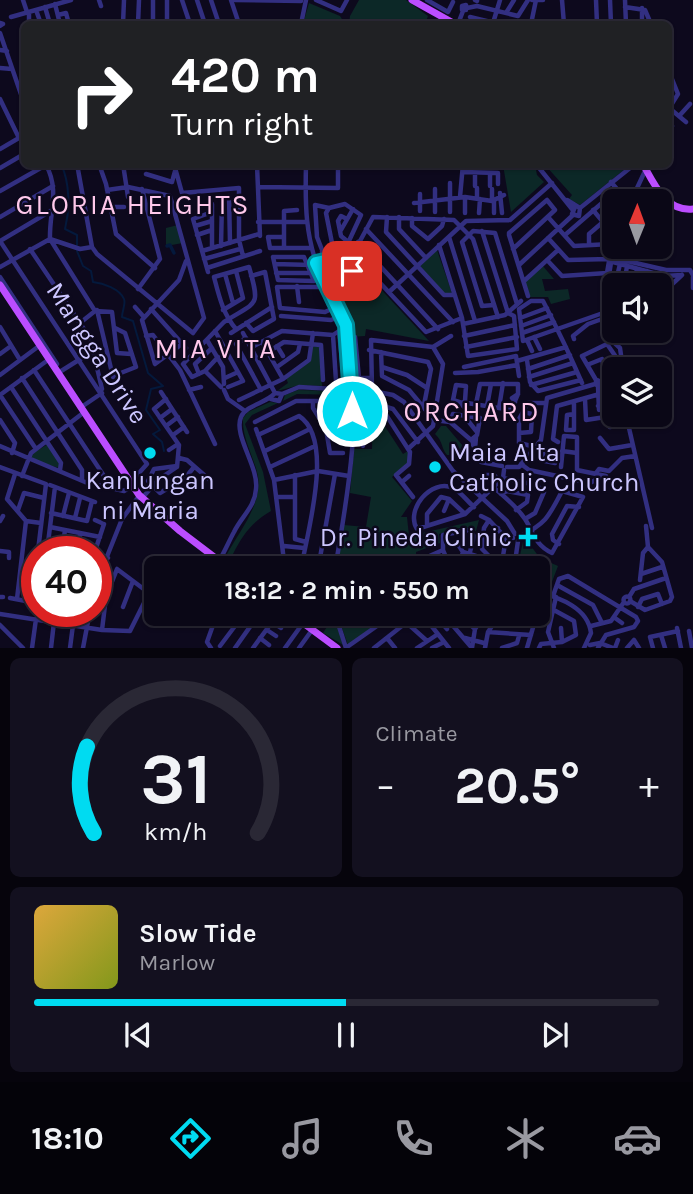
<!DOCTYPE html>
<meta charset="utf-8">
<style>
body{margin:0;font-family:Karla,sans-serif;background:#13101f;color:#f1f3f6;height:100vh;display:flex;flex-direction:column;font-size:26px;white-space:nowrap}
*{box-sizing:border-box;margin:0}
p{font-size:23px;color:#9999a1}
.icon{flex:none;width:38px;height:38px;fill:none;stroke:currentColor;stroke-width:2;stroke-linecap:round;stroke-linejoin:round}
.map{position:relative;height:648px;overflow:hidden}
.sheet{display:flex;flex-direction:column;gap:10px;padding:10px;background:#06040c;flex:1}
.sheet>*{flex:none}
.guide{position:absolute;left:21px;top:21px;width:651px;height:147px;border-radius:10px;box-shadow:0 2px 5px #0004,0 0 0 2px #2a2835;background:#202124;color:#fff;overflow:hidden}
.needle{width:46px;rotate:1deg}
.buttons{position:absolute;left:602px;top:189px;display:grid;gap:14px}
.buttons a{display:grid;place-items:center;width:70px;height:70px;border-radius:10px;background:#0a0716;box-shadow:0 2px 5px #0004,0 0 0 2px #2a2835;font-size:35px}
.speed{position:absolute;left:21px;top:536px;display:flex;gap:14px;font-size:35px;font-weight:700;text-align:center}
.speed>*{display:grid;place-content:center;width:91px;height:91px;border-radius:50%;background:#0a0716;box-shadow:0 2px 5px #0004,0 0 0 2px #2a2835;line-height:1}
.speed .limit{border:10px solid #d22;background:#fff;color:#111}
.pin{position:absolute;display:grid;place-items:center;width:60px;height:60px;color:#fff;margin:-30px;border-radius:14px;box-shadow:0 4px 10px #0006}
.me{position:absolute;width:77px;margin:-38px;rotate:0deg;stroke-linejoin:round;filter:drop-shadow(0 0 5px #0008)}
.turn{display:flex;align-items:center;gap:24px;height:147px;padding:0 35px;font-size:32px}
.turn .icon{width:91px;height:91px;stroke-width:2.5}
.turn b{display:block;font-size:49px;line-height:60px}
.big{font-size:52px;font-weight:700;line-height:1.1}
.sheet .card{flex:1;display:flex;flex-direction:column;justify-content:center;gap:10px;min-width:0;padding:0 24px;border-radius:10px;background:#13101f}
.sheet .dial{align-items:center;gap:0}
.dial svg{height:182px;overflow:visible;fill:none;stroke:#2a2835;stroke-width:7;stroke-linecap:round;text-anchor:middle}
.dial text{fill:#f1f3f6;stroke:none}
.song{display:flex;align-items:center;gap:21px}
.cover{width:84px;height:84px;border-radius:10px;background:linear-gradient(135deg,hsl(40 70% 55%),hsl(70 70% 35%))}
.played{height:7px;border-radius:4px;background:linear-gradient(90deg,#00dbf1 50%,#2a2835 50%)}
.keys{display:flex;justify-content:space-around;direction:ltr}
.heat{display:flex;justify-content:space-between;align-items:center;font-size:38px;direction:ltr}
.sheet .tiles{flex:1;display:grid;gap:10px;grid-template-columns:1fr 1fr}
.card:last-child{grid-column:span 2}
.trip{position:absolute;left:144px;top:556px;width:406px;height:70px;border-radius:10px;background:#0a0716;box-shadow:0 2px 5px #0004,0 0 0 2px #2a2835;font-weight:700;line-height:70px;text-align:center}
.tabs{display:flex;height:112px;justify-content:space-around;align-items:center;background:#040309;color:#9999a1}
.tabs .icon{width:49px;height:49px}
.tabs .current{color:#00dbf1}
.tabs b{font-size:32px;color:#f1f3f6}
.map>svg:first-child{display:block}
</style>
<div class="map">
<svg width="693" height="648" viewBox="0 0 693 648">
<rect width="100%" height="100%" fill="#0d091d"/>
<path fill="#0c2827" d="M359,0H406L428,16L425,24H349L350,16Z
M309,3L340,16L345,24H303Z
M503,165H535L537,175L544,182L511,212Z
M545,165H630L580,205L569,199L572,195Z
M178,225L183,243L166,246V228Z
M437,250L452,293L446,295L420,266Z
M542,265L554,279H542L545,291L568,289L570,299L551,304L548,297H530L525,281Z
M375,283L429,341L366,329L365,336L349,337L336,306Z
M313,346L320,347L322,386L300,385L277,391L288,383L286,378L310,360Z
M298,390L333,391L340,395L297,394L283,401L285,395Z
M270,402L278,403L252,415L245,424L263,472L271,511C252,522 243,534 233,554H227C240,530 265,501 257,472C252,453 242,437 243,418L248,412Z
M316,408L335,409V434L329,433Z
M373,408L403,454L408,451V464L392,477L412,501L401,517H407L409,536L479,520L476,531L463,527L439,534L440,543L416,552L417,569L385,566L337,569L344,525L366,527L371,497L350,493L354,449H372Z
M441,426H446L463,446L456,455H447C441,448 443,441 435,434Z
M48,444L60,463L59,468L30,459V455Z
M524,537L540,558L558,566L550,587L537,583V569H517Z
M337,614H385L387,617L348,645Z
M334,616L345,646L323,633Z"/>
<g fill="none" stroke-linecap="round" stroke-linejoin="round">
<path stroke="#04193c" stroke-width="2" d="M20,38L21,47L24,48
M61,164C70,183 70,209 65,229L77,235V245
M77,251L83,266L91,271L93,282C103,283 120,289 124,299C126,304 122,311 122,317L133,321L148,373L163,386L151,389L146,410L160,430L153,434L162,442L164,451"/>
<path stroke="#04193c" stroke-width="3.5" d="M167,246L170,245L174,253"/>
<path stroke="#322f81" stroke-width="4.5" d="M23,0L27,12
M99,0L101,6
M182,0L190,24
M197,0L205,24
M211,0L219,24
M231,0L239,24
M235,0L301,1
M316,0L341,11L347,0
M427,0L448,12L453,2
M475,0L477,1
M532,0H543
M562,0L564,24
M596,0L597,24
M610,0L611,24
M625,0L626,24
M55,4L60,24
M466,5V10H462V6Z
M45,7L50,24
M625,7L645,10L651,24
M467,8L477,6L518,16L528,0
M36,10L41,24
M29,12V24
M506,13L514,0
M58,15L66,13L69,24
M11,17L71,0
M470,17L499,24
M239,21L298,22
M0,23L3,24L0,26
M493,23L500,0
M123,24L124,0
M138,24L139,0
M153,24V0
M167,24V0
M301,24L306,0
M458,24L463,11
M531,24L536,0
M642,24V8
M0,33L24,103
M0,50L7,51
M0,68L12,69
M668,69L678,94L668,110
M0,99L19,138
M668,107L686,122
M680,115L690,104
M668,123L672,126L668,132
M0,149L24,135
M77,164L92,247L97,254L193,333L204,318L170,196L128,187L107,190
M99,164L106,184L116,234L155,268
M123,164L128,197
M174,164L182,193L239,188V240L243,256
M306,164C305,204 305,238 321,275C328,292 342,311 346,328C364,403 348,495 335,569
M257,165L260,236
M259,166L338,167
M455,166L494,167
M0,168L24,154
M540,169L572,209
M463,172L498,173V184
M146,174L172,182L175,171
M611,182L627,201
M475,186V173
M490,186V173
M259,187L338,188V164
M0,191L46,165C60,190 49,213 50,239L95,311
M500,193L502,213
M229,196L230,243
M460,197L463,164
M477,198V188
M567,200L580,208L579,216L572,214L575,207
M492,201V189
M631,201L645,171
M414,203L465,197L492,201L504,195
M111,207H124
M329,208L315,205L317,237L340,296L365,283L342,256L361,215L345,204L329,208L326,213L333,248
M580,208L635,164
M614,208V213
M54,209L0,241L147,464L130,483
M593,210L613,234
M420,211V194
M435,212V189
M450,212V183
M465,213V197
M479,213L480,199
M494,213V200
M0,217L53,186
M387,217L386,232L444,295H454
M399,217V229L426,258
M548,217L574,246L610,244
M412,218V226L428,239L442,226L444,219
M347,219L341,216L338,221L341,236L347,241
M258,222H305
M195,226L212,221
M366,229L453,322
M341,230L353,209
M197,235L212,230
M565,235L617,190
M284,237H268L270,248H311
M449,237L475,321
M548,238L568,260L609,259
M358,242L438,329
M614,243L602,321L607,336L620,348L623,369
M439,245L462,318L468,356L517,349L514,316L508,313L482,231
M589,245V234L603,222
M221,246L222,201
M284,247V211L297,210
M212,248V204
M30,249L90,338L102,389
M513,249L555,210L547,200L509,233V235L528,296
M202,251L259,234
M322,252L335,248L342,250
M273,257H304L314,281L278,280Z
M614,258L666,270H690L693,275
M204,259L240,249
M547,260L562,276L607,273L614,232
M613,262L664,276L682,275
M275,264L311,265L325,261
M519,265L573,215
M0,267L50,239L80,249L92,247
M328,267L343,260
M207,268L260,251
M208,272L193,219L212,212
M276,273H310
M225,274L233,303
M0,277L57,364
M693,277V288
M524,281L558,250
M615,285L620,264
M624,285L627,266
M633,285L637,269
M643,285L647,271
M652,285L655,273
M297,286L299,302
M614,288L608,318L614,330
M138,289L160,259L142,189
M351,290L345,275L352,271
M389,292L466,221L510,220L552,183
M660,292L664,276
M329,305L322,287H277L280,308L325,312L336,307
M494,305L482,306L462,242L473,231L495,233L517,304
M135,307L143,316
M151,309L186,348
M97,310L113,377
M223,310L243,298L236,271
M281,316L331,320L341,316
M336,318L339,325
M462,318L426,332L353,254L373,217L454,220L473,239L498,317
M520,318L547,308
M80,323L95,311L112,312L117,353L131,354
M246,323L253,331L274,319L265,272L251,276
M463,324L505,315L521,301
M521,326L551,315
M0,327L20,360
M660,328L663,327L669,287L682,275
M215,331L243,381L228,387
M615,331L634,335L649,331
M231,333L272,307
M243,333L275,393
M522,333L554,322
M333,335L336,381
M146,336L153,335L180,370L215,444
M464,336L515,325
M355,337L359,378H370
M534,337L540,349
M246,338L236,344L261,390
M574,339L573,336L588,324L602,319
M207,340L223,367L224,384
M527,340L532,351
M262,342L283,379
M182,344L155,364L142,320L179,280L186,261
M277,346L283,356
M252,347L282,331L333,335L339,331L344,381
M466,347L517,337
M369,350L428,362L431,369L424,405
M268,352L284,342L321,345L323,380
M381,352L382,376L409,390L434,420L450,422L471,440
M0,354L11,346
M218,357L205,371L192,377L183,364L224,322C257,301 261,308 249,267L214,277C219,296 223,314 236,329
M527,360L530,382L538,391L581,380
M517,361L566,347
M587,365L602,359L604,368
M277,367L298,352L300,344
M382,367L407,375L427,388
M464,367L516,356L519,376
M528,369L570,355
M34,370L106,479L105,486
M205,371L221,387
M58,373L93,351
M455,373L478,372L517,365
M199,374L195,364L212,348
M0,375L39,346
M113,376L136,367L125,333L115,328
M529,377L573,363
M22,378L82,470V480
M225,378L238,372
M596,380L582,356L607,344L616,357L617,369
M597,380L601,382L598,386L595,384Z
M601,382L614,378
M582,383C570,355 557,328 543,301H531L519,309L523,341L603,313
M531,385L577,372
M598,386L599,410
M11,387L61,463L60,470
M369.5 392a4.5 4.5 0 1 1 9 0a4.5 4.5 0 1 1-9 0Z
M372,388L371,340L433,347L451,336
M189,390L201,387
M224,390L228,399L245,411
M161,392L187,432
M378,392L393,395L404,402L453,471L507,521L515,534
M0,395L36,449
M0,395L48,360
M374,396L410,452L409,464L396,475L413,497
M271,399L279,401L282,394
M585,399L586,420L618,415
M239,400L283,379L309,360L313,333
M313,401V408L326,429L330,453H343
M465,401L467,404L464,407L461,404Z
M515,402L512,398L518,394
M574,402V430H566L567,415L574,414
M462,403L453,400L456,385L466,386L465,401
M467,403L511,410L518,394V384H480L476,404
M358,405L377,404L393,409L418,442
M487,406L491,384
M598,406L606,404
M80,408L102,393
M499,408L503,383
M626,415L652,528
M465,417L477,432
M160,418L172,409
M0,420L15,443L12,453
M255,422L296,401H333L336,435H328
M450,422L453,414L480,418L477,435L471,440
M166,426L178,417
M610,427L627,424
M256,429L274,480L285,569
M519,433L531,432L532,414L523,412
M173,435L184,427
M258,435L299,416C335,439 307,533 301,569
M600,438L609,449L632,445
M471,440L475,449L476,437
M558,442L553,439L557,406L614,390
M0,446L85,482L124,491L132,486
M363,446L365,406
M408,449L433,426L443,364L433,347
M169,450L178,444
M545,450L540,460L555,463L557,452L519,443V419L528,403H546
M265,451L310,429
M562,451L577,453
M179,458L187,460L211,481
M481,462L502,466
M521,464L529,470L590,483L599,478
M177,466L154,469L148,481L160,493L186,477L194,467
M0,467L46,484L38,551
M270,467L315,446
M507,467H519L541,440L547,398L595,384
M561,467L564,436L577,437V470L606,476
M596,473L599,469L609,471L622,458L635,456
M15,474L7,499L26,521L17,599
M295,475V539L306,542
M483,475H494L499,480
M22,476L31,453L83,413
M503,478L536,485L544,492L535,513L525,519
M274,480L318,471L349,476
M402,482L409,476
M50,485L95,502
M493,487C504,496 517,507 525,519C534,533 535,545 552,553L583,497L562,491C549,516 546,524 520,536
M501,494L507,491L528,495L527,502L516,510
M143,497L159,479L177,467L179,445L154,409L166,399
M278,497H295
M18,510L24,493L44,498
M444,511L449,499
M51,513L87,521L92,501
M63,516L69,493
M481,516L489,520L506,538H513
M75,518L80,498
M95,520L104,524L95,551
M489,520L484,528L482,549L496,563L502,562L506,538
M0,521L3,516
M26,521L41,523
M427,526V514L441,497L449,499L465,514
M50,527L100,537
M417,529L465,514L503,478L504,470
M417,529C405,510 431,478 453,488C461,492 467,501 474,507
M457,543L463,552L460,562L451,569L443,550V535L469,530L474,536L470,552
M491,544L498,528
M559,544L553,540L552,534L567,506L579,507
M284,546L304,548
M0,551L9,552V558
M47,551L55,487
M62,551L65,530
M78,551L80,533
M463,552L476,556L487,569
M96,553L108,558
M96,557L106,562
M219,561C225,551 229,541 234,532C241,517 255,507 256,489C259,467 233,435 241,417C246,405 267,403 275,393L282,394L299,387L369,391
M318,569L335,474
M424,569L425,558L443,550
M436,569L438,563L447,560
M514,569L518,541
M641,574L662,567
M640,580L643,553L648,547L646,526
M96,584L122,519L139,496
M557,585L593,605L602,623
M537,591C559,598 588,607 591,633L584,648
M553,596L559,579L568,576L636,617L638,621L634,627L606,635L598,648
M623.5 600a3.5 3.5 0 1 1 7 0a3.5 3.5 0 1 1-7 0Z
M0,597H3
M629,597L634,589L666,578
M10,598L31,602
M630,601L645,610L670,601L672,597L662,562L648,547
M31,607L37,558
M123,607L133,581
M638,607L642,599L658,594L662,604
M537,613L543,592
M0,614L102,630L130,631L149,593L117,569L106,597L102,630
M206,614L211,623
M335,614L346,648
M397,614L427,641
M422,614L449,648
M434,614L447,629
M443,614L472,648
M459,614L475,629
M615,618L622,623
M495,621L520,624L525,614
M272,622L281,628
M508,624L517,614
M0,625L23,648
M591,626L611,621L624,602
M561,628L562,642
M677,628L681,648
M267,630L276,636
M689,631L692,648
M488,632L531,635
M661,635L665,648
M260,638L269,645
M387,638L395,648
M465,638L484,643
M590,645L600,643L613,648
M220,646L244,614
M347,647L394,614
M32,648L36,619
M51,648L54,622
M70,648L73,625
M83,648L90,611
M211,648L207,642L217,614
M235,648L259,614
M253,648L278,614
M285,648L303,623
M299,648L312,630
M374,648L417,614
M417,648L438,634
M432,648L444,642
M472,648L475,629L485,614
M485,648L488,632L500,614
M502,648L517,643L519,636
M527,648L537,614
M539,648L541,644L562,642L576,635L574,621L552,609
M554,648L548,632L556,597
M615,648L618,640
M627,648L634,640L639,648
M653,648L650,637L678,631"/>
<path stroke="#bb4dff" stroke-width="7" d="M412,0L455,24
M643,164C654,184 666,212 693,209
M0,285L139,495L180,531L230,569
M291,614L337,648"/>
</g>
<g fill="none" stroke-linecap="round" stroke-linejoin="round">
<g stroke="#008e9d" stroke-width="18">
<path id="route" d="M352,411L346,325L316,263L325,261L328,267L343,260L352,271"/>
</g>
<use href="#route" stroke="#00dbf1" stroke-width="12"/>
</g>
<g fill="#00dbf1" stroke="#0d091d" stroke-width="2.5">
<circle cx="150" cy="453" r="7"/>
<circle cx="435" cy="467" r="7"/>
<path d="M524.5 526.5h7v7h7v7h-7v7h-7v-7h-7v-7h7z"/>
</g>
<g text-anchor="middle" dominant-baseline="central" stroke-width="5" stroke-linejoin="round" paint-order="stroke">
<g font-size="26" fill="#ccc6ff" stroke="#0d091d">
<text transform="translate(97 353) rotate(57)">Mangga Drive</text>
</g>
<g font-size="26" fill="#ccc6ff" stroke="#0d091d" text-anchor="start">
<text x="449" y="452">Maia Alta<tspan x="449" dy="30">Catholic Church</tspan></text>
<text x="150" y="480" text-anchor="middle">Kanlungan<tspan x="150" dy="30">ni Maria</tspan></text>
<text x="512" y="537" text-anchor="end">Dr. Pineda Clinic</text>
</g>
<g font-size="28" letter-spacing="2" fill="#ffc8eb" stroke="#0d091d">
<text x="133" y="204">GLORIA HEIGHTS</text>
<text x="216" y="348">MIA VITA</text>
<text x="472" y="411">ORCHARD</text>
</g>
</g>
</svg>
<div class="buttons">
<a><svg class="needle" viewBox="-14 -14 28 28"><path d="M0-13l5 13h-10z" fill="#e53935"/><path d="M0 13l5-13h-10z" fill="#9999a1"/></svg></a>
<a><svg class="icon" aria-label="sound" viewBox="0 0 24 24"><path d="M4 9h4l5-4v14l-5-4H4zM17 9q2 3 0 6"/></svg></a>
<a><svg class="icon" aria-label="layers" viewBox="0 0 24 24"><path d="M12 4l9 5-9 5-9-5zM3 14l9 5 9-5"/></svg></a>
</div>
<div class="speed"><div class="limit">40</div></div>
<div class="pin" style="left:352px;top:271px;background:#d93025"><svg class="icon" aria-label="arrive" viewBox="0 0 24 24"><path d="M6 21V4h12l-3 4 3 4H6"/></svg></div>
<svg class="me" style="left:352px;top:411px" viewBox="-20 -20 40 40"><circle r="17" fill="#00dbf1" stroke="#fff" stroke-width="3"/><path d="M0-11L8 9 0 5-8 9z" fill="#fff"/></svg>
<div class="trip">18:12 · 2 min · 550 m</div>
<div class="guide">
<div class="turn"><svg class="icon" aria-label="right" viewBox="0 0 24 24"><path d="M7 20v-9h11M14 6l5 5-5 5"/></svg><div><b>420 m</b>Turn right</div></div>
</div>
</div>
<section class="sheet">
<div class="tiles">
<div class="card dial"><svg viewBox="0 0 100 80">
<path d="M14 69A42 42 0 1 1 86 69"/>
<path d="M14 69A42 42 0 0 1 11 31" stroke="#00dbf1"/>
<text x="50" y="56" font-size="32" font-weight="700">31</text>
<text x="50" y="72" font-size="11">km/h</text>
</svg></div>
<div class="card"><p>Climate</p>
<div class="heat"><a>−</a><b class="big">20.5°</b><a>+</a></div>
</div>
<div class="card">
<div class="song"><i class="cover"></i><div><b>Slow Tide</b><p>Marlow</p></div></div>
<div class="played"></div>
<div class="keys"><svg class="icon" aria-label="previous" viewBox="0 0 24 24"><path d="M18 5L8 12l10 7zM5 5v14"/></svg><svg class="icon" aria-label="pause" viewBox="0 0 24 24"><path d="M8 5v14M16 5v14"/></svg><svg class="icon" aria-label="next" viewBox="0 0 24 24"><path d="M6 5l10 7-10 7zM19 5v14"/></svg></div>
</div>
</div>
</section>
<nav class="tabs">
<b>18:10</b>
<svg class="icon current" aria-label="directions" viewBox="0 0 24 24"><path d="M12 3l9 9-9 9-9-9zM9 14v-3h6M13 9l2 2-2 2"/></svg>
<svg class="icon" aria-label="music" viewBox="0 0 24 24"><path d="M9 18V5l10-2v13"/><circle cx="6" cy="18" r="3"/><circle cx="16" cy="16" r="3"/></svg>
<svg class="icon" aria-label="phone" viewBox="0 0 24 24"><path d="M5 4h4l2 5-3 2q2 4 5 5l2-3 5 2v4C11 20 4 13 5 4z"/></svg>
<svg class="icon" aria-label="climate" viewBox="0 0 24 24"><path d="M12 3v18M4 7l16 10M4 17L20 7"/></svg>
<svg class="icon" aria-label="car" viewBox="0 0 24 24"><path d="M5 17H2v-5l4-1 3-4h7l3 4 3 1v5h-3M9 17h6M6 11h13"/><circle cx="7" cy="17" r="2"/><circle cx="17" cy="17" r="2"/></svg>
</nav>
